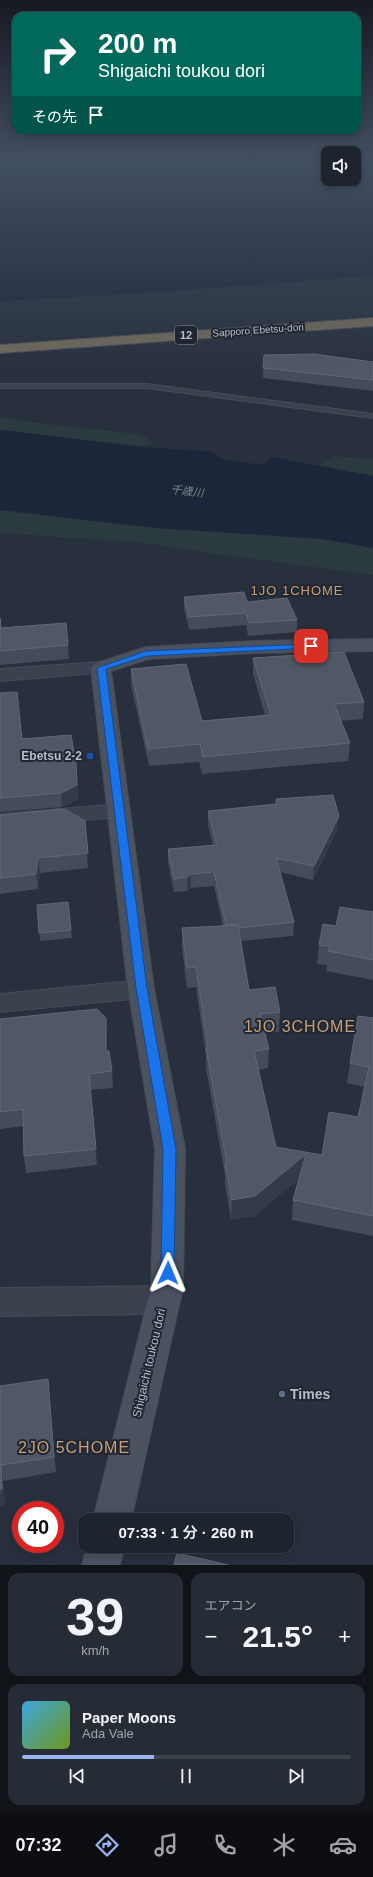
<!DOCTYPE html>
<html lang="ja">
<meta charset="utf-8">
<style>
body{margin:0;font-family:Helvetica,"Noto Sans JP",sans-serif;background:#262c36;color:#f1f3f6;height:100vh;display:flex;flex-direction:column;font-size:15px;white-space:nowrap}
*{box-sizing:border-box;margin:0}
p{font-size:13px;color:#a1a4aa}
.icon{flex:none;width:22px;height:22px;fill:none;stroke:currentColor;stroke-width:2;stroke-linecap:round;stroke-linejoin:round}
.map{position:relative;height:1565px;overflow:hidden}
.details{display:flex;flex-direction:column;gap:8px;padding:8px;background:#101419;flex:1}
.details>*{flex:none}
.banner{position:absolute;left:12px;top:12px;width:349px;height:122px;border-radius:12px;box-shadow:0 2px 10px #0003,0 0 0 1px #3c414a;background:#00695c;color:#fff;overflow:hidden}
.tools{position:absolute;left:321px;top:146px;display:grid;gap:8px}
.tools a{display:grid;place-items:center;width:40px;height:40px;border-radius:8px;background:#1e242e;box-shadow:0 2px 10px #0003,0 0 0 1px #3c414a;font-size:20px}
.speed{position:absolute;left:12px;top:1501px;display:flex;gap:8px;font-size:20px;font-weight:700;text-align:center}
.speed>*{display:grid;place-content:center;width:52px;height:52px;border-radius:50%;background:#1e242e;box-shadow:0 2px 10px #0003,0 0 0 1px #3c414a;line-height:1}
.speed .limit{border:6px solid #d22;background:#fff;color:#111}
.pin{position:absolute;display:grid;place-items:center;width:34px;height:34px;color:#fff;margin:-17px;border-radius:8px;box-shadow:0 2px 6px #0006}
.me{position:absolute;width:44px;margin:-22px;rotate:1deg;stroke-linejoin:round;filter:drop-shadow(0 0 3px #0008)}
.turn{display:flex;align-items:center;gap:14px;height:84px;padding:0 20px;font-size:18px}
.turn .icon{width:52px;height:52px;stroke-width:2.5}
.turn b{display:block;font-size:28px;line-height:34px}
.then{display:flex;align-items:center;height:38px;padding:0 20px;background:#0003;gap:8px;font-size:15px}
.big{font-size:30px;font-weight:600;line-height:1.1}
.details .tile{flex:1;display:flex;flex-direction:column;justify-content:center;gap:6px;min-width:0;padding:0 14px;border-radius:12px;background:#262c36}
.details .dial{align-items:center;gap:0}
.dial b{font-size:52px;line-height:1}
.song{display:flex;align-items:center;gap:12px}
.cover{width:48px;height:48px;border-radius:6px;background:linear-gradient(135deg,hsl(200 70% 55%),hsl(80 70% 35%))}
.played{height:4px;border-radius:2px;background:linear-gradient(90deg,#99b3ec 40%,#3c414a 40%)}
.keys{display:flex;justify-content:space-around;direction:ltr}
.heat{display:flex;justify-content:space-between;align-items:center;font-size:22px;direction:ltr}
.details .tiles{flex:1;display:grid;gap:8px;grid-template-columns:1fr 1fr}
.tile:last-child{grid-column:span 2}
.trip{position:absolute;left:78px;top:1513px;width:216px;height:40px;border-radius:12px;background:#1e242e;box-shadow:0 2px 10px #0003,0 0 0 1px #3c414a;font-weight:600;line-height:40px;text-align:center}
.tab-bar{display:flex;height:64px;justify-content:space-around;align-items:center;background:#0c0e12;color:#a1a4aa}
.tab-bar .icon{width:28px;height:28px}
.tab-bar .current{color:#99b3ec}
.tab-bar b{font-size:18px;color:#f1f3f6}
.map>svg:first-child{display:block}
</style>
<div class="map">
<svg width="373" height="1565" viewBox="0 0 373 1565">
<rect width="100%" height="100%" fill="#28303d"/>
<path fill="#2a3a3e" d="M0,416L21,421L138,434L154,442L144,447L0,430Z
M335,456L373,459V476L318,466Z
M0,510L156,528L323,539L373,548V575L188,550L146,543L0,533Z"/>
<path fill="#1c263a" d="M0,160H328V179H354V160H373V276L145,293L0,301Z
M0,430L144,447L212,452L225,460L263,465L272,457L373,476V548L323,539L156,528L0,510Z"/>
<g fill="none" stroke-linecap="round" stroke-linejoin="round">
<g stroke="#454b56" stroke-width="2">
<path id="lane" d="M0,384H147L373,414V418L147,388H0Z"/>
</g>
<g stroke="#454b56" stroke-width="2">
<path id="street" d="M101,662L108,664L110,668L108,672L0,681V669Z
M119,804L127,806L130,811L127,816L0,828V814Z
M141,980L150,982L154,989L150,996L141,998L0,1012V994Z
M165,1286L176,1290L181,1300L176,1310L165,1314L0,1316V1288Z"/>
</g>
<g stroke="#454b56" stroke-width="2">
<path id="secondary" d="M373,639V651L254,653L148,659L111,671L154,989L185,1149L183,1288L131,1520H93L151,1288L155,1149L128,989L91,668L94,664L146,647L254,641Z
M87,1546H125L120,1565H82Z"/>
</g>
<g stroke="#474d58" stroke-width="2">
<path id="highway" d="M373,318V326L0,353V345Z"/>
</g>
<use href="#lane" fill="#3c424d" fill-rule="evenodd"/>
<use href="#street" fill="#3c424d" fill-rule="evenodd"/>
<use href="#secondary" fill="#4a515f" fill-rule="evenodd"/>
<use href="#highway" fill="#726a5a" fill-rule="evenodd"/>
</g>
<path fill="#444c5a" d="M264,355L373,362V391L263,378Z
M184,597L247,602L297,620V632L248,636L246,625L189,630L184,609Z
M0,615L1,628L68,645L69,659L0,665Z
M253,658L364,702L363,719L340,721L350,743L348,761L202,774L199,762L149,766L131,685V669L202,721L265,715L253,674Z
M0,693L22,739L77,779L78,799L62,807L0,812Z
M276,799L337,830L313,880L280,872L294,922L293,936L241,941L249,990L280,1012L279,1032L265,1033L269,1049L268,1068L259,1070L276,1147L322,1155L358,1117L365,1087L347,1083L350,1063L373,1018V1236L292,1220L293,1200L300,1178L254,1216L231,1220L225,1184V1175L206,1068V1056L196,987L187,988L182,948V928L223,926L214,886L191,888L187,891L174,892L168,863V849L213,845L208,825V811L275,804Z
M0,815L85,821L88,868L40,873L38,889L0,894Z
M37,905L71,930L72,938L40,941Z
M373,912V980L326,971L327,965L317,964L319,945L336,926Z
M0,1019L107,1034V1051L112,1071L113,1088L90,1090L97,1165L26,1173L24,1156V1126L0,1129Z
M48,1379L49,1395L56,1472L3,1481L5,1504L0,1506V1386Z"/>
<path fill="#333b4a" d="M76,764L78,799L62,807L61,793Z
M339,816L337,830L313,880L314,866Z
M38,858L40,873L38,889L36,874Z
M191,874V888L187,891V877Z
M106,1018L107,1034V1068L106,1051Z
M306,1154L305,1174L254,1216L231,1220L232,1200Z
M48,1379L49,1395L56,1472L54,1457Z
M1,1465L3,1481L5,1504L0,1506Z"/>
<path fill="#505866" stroke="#606875" d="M314,354L373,362V380L263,368L264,355Z
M244,592L247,602L287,598L297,620L249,623L246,613L189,617L184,597Z
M0,618L1,628L66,623L68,645L0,651Z
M344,652L364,702L334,704L350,743L203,757L200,744L148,749L131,669L186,664L202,721L271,715L253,658Z
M17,692L22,739L71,735L76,764L77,785L61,793L0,798V693Z
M333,795L339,816L314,866L276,858L294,922L239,928L238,925H226L214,872L191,874L187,877L174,879L168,849L217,845L208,811L277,804L276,799Z
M64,809L85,821L88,853L38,858L36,874L0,878V815Z
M68,902L71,930L39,933L37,905Z
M340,907L373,912V960L328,951L330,946L319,945L323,924L336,926Z
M238,925L249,990L275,987L280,1012L260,1014L269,1049L254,1051L276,1147L322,1155L329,1112L358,1117L369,1067L350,1063L358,1016L373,1018V1216L293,1200L306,1154L255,1196L232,1200L225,1164H227L206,1048H208L196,967L187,968L182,928Z
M97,1009L106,1018V1051H109L112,1071L89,1074L96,1149L24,1156L23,1109L0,1112V1019Z
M48,1379L54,1457L1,1465L2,1489L0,1490V1386Z
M177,1553L228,1565H174Z"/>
<linearGradient id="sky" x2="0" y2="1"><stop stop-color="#161a22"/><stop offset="0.42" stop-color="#424e62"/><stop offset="1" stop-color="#424e62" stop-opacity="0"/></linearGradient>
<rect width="373" height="379" fill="url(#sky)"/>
<path fill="#1a73e8" stroke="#114b97" d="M311,644H314V648L147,656L106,669L147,988L176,1149L174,1273L172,1277L168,1279L163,1277L161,1273L163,1149L136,988L97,668L146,651Z"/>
<rect fill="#1a4fb4" stroke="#212732" stroke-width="1.5" x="86" y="752" width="8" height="8" rx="2"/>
<circle fill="#5c6f8a" stroke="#212732" stroke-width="1.5" cx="282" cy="1394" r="4"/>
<g text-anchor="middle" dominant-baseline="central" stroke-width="4" stroke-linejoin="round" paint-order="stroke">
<g font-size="10" fill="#b8bdc8" stroke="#212732">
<text transform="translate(258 330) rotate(-4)">Sapporo Ebetsu-dori</text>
</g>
<rect fill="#212732" stroke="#8b909b" stroke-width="1" x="175" y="326" width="22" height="18" rx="3"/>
<g font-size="11" font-weight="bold" fill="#b8bdc8">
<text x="186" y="335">12</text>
</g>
<g font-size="11" font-style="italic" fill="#7686a2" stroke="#212732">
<text transform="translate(187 491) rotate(7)">千歳川</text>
</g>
<g font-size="12" font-weight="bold" fill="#b8bdc8" stroke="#212732" text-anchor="end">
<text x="82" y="756">Ebetsu 2-2</text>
</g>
<g font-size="12" fill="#b8bdc8" stroke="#212732">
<text transform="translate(149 1363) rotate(-77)">Shigaichi toukou dori</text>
</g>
<g font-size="13" letter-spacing="1" fill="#c89e72" stroke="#212732">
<text x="297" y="590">1JO 1CHOME</text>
</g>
<g font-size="14" font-weight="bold" fill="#b8bdc8" stroke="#212732" text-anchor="start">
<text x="290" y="1394">Times</text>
</g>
<g font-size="16" letter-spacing="1" fill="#c89e72" stroke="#212732">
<text x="300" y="1026">1JO 3CHOME</text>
<text x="74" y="1447">2JO 5CHOME</text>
</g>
</g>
</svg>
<div class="tools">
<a><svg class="icon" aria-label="sound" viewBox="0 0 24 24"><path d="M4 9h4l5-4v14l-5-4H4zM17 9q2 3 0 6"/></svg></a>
</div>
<div class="speed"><div class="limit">40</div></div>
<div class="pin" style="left:311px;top:646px;background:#d93025"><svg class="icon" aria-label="arrive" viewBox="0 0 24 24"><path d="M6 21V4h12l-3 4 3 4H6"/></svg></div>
<svg class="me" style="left:168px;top:1273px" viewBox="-20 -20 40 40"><path d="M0-17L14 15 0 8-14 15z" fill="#1a73e8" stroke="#fff" stroke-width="4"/></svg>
<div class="trip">07:33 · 1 分 · 260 m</div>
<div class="banner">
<div class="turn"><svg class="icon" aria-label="right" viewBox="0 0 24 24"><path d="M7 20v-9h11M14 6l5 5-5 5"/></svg><div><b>200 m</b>Shigaichi toukou dori</div></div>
<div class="then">その先<svg class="icon" aria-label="arrive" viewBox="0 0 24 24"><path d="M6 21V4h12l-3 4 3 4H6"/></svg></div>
</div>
</div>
<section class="details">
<div class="tiles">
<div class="tile dial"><b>39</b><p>km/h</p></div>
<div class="tile"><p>エアコン</p>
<div class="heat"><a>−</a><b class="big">21.5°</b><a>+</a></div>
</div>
<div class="tile">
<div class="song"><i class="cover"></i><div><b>Paper Moons</b><p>Ada Vale</p></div></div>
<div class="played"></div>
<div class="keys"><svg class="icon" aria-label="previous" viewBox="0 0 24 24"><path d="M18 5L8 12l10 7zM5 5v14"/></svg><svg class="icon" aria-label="pause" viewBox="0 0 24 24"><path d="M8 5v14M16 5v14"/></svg><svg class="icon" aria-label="next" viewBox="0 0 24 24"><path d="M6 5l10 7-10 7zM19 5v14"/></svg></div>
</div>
</div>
</section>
<nav class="tab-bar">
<b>07:32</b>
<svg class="icon current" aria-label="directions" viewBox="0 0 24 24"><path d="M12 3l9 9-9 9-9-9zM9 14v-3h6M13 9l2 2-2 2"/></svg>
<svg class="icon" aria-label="music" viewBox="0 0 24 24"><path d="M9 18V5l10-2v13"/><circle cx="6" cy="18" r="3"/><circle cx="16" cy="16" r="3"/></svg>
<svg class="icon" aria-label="phone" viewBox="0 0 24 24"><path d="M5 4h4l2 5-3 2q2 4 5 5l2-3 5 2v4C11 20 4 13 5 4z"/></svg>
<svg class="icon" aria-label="climate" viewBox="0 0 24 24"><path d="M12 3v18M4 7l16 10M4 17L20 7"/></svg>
<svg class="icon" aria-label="car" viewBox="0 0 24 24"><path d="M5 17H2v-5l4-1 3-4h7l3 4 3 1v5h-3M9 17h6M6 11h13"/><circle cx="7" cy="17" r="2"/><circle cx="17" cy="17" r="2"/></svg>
</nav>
